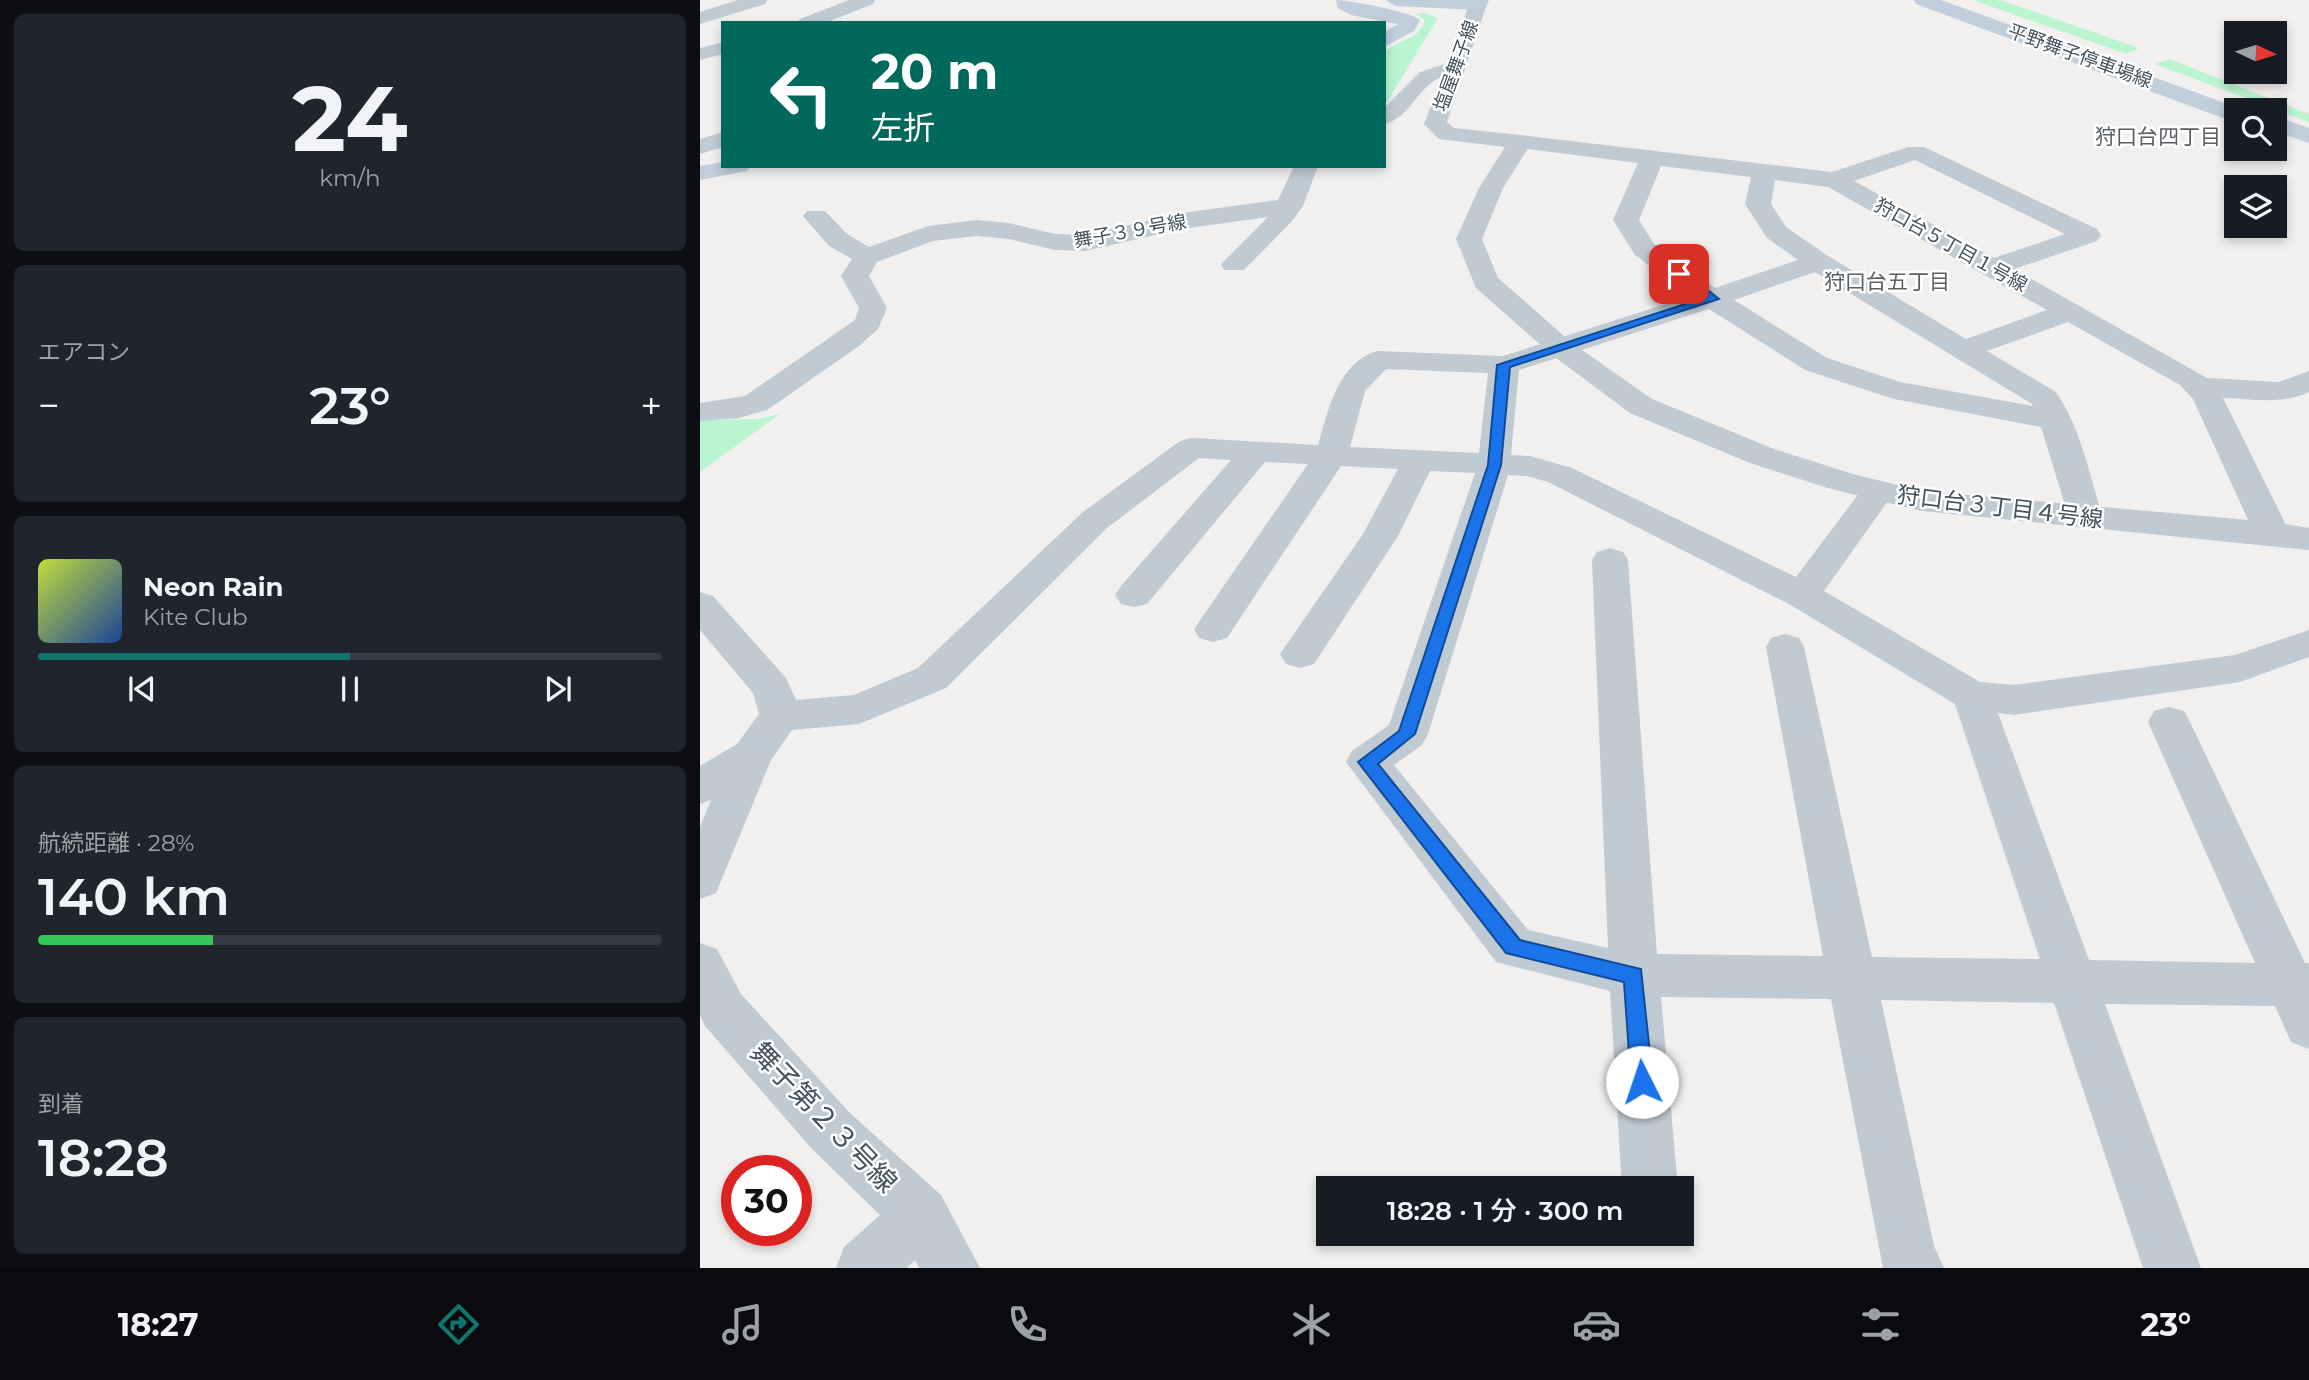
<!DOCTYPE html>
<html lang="ja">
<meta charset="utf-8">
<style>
body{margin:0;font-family:Montserrat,"Noto Sans JP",sans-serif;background:#20242c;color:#f1f3f6;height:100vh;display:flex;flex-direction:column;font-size:26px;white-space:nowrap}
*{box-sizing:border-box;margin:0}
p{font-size:23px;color:#9ea1a6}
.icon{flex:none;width:38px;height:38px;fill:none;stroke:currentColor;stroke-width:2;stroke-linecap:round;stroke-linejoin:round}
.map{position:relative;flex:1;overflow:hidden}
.panel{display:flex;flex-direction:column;gap:14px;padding:14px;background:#0d0f14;width:700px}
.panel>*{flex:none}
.guide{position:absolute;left:21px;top:21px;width:665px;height:147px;border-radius:0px;box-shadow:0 4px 10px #0003;background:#00695c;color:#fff;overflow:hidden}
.needle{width:46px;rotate:94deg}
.controls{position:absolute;left:1524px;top:21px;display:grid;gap:14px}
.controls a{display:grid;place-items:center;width:63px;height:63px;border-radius:0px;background:#171b24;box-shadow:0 4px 10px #0003;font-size:35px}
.speed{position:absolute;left:21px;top:1155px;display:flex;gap:14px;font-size:35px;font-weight:700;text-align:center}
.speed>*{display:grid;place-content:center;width:91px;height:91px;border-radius:50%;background:#171b24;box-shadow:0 4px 10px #0003;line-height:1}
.speed .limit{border:10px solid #d22;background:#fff;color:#111}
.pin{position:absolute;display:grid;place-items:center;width:60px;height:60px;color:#fff;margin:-30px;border-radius:14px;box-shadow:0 4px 10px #0006}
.me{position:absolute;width:77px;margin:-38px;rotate:356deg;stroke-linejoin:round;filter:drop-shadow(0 0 5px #0008)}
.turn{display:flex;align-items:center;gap:24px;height:147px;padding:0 35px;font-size:32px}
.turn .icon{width:91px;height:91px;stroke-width:2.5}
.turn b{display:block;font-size:49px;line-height:60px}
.big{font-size:52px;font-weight:600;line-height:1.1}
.panel .widget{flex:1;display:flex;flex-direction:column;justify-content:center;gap:10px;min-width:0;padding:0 24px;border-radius:10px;background:#20242c}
.panel .dial{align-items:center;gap:0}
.dial b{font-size:91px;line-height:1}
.song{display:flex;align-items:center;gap:21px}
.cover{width:84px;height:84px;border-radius:10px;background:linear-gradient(135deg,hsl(70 70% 55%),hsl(220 70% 35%))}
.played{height:7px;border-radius:4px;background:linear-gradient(90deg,#0f766e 50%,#363941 50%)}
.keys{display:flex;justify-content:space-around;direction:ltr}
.heat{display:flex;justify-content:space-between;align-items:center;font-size:38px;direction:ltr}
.charge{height:10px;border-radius:5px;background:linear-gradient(90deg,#34c759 28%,#363941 0)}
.trip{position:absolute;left:616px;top:1176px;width:378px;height:70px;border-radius:0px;background:#171b24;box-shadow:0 4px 10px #0003;font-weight:600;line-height:70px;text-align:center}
.dock{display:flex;height:112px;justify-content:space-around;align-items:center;background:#090b0e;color:#9ea1a6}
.dock .icon{width:49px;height:49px}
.dock .active{color:#0f766e}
.dock b{font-size:32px;color:#f1f3f6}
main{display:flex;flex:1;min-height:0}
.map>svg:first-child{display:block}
</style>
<main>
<section class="panel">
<div class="widget dial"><b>24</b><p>km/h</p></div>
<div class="widget"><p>エアコン</p>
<div class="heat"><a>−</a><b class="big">23°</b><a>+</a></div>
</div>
<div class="widget">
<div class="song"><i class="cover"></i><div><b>Neon Rain</b><p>Kite Club</p></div></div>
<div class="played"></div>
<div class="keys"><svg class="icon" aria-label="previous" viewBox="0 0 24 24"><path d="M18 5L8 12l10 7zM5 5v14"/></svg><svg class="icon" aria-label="pause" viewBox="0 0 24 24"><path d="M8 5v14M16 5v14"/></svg><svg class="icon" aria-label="next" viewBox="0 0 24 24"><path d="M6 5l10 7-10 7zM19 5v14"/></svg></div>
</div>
<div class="widget"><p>航続距離 · 28%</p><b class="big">140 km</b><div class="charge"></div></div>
<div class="widget"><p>到着</p><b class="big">18:28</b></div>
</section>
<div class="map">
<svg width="1609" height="1268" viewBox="0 0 1609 1268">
<rect width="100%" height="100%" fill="#f2efef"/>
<path fill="#baf4d0" d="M1273,0H1300L1439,48L1426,54Z
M725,13L738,18L684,107V54C696,38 720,42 725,20L716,14Z
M1470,59L1609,114V122L1455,64Z
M80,414L0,472V420L57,419Z"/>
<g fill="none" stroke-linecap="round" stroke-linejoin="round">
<path fill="#bfcad3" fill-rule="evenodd" d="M38,0H67L65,4L0,24V12Z
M149,0H175L173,4L125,23H97L100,19Z
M23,42V54L0,60V48Z
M754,61L761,63L764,67C757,77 744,74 734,81C715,93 709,118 684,124V108L720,72Z
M23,132V147L0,154V139Z
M820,135L1132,172L1208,147H1224L1397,229L1401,235L1397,241L1314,269L1507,378L1579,382L1609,371V392C1581,405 1553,399 1523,398L1590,533L1584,541L1572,544L1560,541L1554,533L1493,399L1480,385L1368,322L1287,351L1356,392C1381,428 1390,477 1403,518L1398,526L1386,529L1374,526L1369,518L1341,427L1194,399L1105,370L1009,309L819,370L811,455L830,456L872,468L1096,577L1166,484L1178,481L1190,484L1195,491L1124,591L1280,682L1314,685L1535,655L1609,630V657L1540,682L1314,715L1298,713L1389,960L1555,963L1448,722L1454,711L1469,707L1484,711L1490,722L1605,963H1609V1049L1591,1042L1575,1006L1405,1004L1501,1268H1443L1354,1003L1181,1000L1234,1246L1244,1268H1183L1131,999L961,997L978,1188H922L910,991L796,962L646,762L652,751L689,725L775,473L730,471L698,536L614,664L600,668L586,664L580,654L663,534L698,469L641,466L527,638L513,642L499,638L494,629L608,464L565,462L447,604L434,607L421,604L415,595L421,586L531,460L499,458L407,528L246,688L159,724L92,730L71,760L16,893L0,899V827L11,800L0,804V766L37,744L59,714L53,693L0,630V592L13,596L86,678L96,700L154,695L218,668L383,512L480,441L492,438L618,445C628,411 638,361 678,351L803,356L991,296L935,255L913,220L938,163L812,147L808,142L812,137ZM1215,160L1365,234L1294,258L1154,181ZM961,166L1051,177L1045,204L1067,238L1098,260L1015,288L954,244L939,220ZM1075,180L1128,187L1347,310L1266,339L1128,256L1086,227L1071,204ZM1115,272L1332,404L1333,406L1200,382L1127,358L1034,300ZM686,369L788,373L779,453L650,447L665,391ZM808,475L827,476L848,482L1089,604L1255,704L1340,959L1172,957L1104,647L1099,638L1085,634L1071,638L1066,647L1123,956L957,954L928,560L923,552L910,548L897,552L892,560L908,948L828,930L694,765L722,745L728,734Z
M594,166H618L603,206L593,220L544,270H524L521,264L568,217L482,229L385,251L355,250L309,239L277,236L233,241L177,262L169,276L187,308L178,329L159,346L67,410L39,418L0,421V403L45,396L155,320L159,308L141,276L152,259L129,246L103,216L107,211H125L147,234L169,247L228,226L277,220L309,223L355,234L385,235L482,213L578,200Z
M0,943L17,949L41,994L150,1113L241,1195L280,1268H219L215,1260L207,1268H136L144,1247L180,1215L112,1149L5,1026L0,1015Z"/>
<path fill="#bfcad3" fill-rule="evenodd" d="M771,0H785L787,4L747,122L754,128L820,135L828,137L832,142L803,188L782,239L798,278L872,343L952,399L1074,449L1153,474L1222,491L1572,522L1609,528V550L1222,511L1131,489L1050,463L930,413L852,355L776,288L756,239L779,188L805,147L739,139L724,124Z"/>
<path fill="#c0cdda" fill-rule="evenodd" d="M636,0C647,0 713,12 720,20L714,31L684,47V32L698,24L651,15L638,8Z
M686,0H789L785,8L778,10L695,6Z
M1214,0H1241L1544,110H1536V122L1528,120L1216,4Z
M1575,116L1609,128V143L1575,131Z
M23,162V166H51L47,171L0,180V166Z"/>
</g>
<path fill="#1a73e8" stroke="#114b97" stroke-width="2" d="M975,271H983L1019,299L810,367L801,465L715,734L678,764L820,940L941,969L953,1082L950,1089L942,1092L934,1089L931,1082L924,982L806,953L658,762L699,731L788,465L797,365L1004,298L975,276Z"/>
<g text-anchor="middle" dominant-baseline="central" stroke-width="5" stroke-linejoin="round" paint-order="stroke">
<g font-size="19" fill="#45535f" stroke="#fff">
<text transform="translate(1380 56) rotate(20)">平野舞子停車場線</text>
<text transform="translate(756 66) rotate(-70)">塩屋舞子線</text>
<text transform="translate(430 231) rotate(-10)">舞子３９号線</text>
<text transform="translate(1251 245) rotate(29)">狩口台５丁目１号線</text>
</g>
<g font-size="21" fill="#5b6065" stroke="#fff">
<text x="1458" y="136">狩口台四丁目</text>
<text x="1187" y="281">狩口台五丁目</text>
</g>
<g font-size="23" fill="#45535f" stroke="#fff">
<text transform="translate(1300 507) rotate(7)">狩口台３丁目４号線</text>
</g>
<g font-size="28" fill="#45535f" stroke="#fff">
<text transform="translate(124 1117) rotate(46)">舞子第２３号線</text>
</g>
</g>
</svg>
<div class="controls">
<a><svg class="needle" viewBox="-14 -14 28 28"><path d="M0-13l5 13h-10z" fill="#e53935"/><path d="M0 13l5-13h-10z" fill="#9ea1a6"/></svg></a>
<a><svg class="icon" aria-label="search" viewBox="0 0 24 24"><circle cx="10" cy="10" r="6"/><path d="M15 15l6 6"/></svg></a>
<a><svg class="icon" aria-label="layers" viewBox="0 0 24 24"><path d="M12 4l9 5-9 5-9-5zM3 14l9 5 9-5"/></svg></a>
</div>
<div class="speed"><div class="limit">30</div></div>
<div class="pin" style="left:979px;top:274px;background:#d93025"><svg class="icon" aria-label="arrive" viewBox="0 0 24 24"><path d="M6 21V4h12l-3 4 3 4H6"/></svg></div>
<svg class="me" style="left:942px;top:1082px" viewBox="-20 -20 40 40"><circle r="19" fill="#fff"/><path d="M0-13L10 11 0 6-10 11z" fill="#1a73e8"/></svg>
<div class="trip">18:28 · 1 分 · 300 m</div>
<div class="guide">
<div class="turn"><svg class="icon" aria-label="left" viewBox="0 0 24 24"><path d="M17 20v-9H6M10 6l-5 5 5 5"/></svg><div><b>20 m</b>左折</div></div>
</div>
</div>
</main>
<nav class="dock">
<b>18:27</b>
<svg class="icon active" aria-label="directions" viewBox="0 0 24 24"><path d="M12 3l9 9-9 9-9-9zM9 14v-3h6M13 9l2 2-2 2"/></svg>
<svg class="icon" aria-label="music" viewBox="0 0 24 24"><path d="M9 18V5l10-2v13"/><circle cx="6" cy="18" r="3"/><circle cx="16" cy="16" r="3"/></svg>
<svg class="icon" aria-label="phone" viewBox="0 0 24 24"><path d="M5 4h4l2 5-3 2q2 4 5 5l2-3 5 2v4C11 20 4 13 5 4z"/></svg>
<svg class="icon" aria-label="climate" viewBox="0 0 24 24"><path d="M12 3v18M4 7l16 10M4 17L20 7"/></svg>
<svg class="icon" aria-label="car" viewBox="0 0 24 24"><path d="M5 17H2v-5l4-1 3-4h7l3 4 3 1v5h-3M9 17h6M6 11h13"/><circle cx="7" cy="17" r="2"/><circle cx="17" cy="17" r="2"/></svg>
<svg class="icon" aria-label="filters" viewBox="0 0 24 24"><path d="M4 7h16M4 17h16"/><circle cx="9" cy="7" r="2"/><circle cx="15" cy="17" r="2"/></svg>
<b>23°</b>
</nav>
